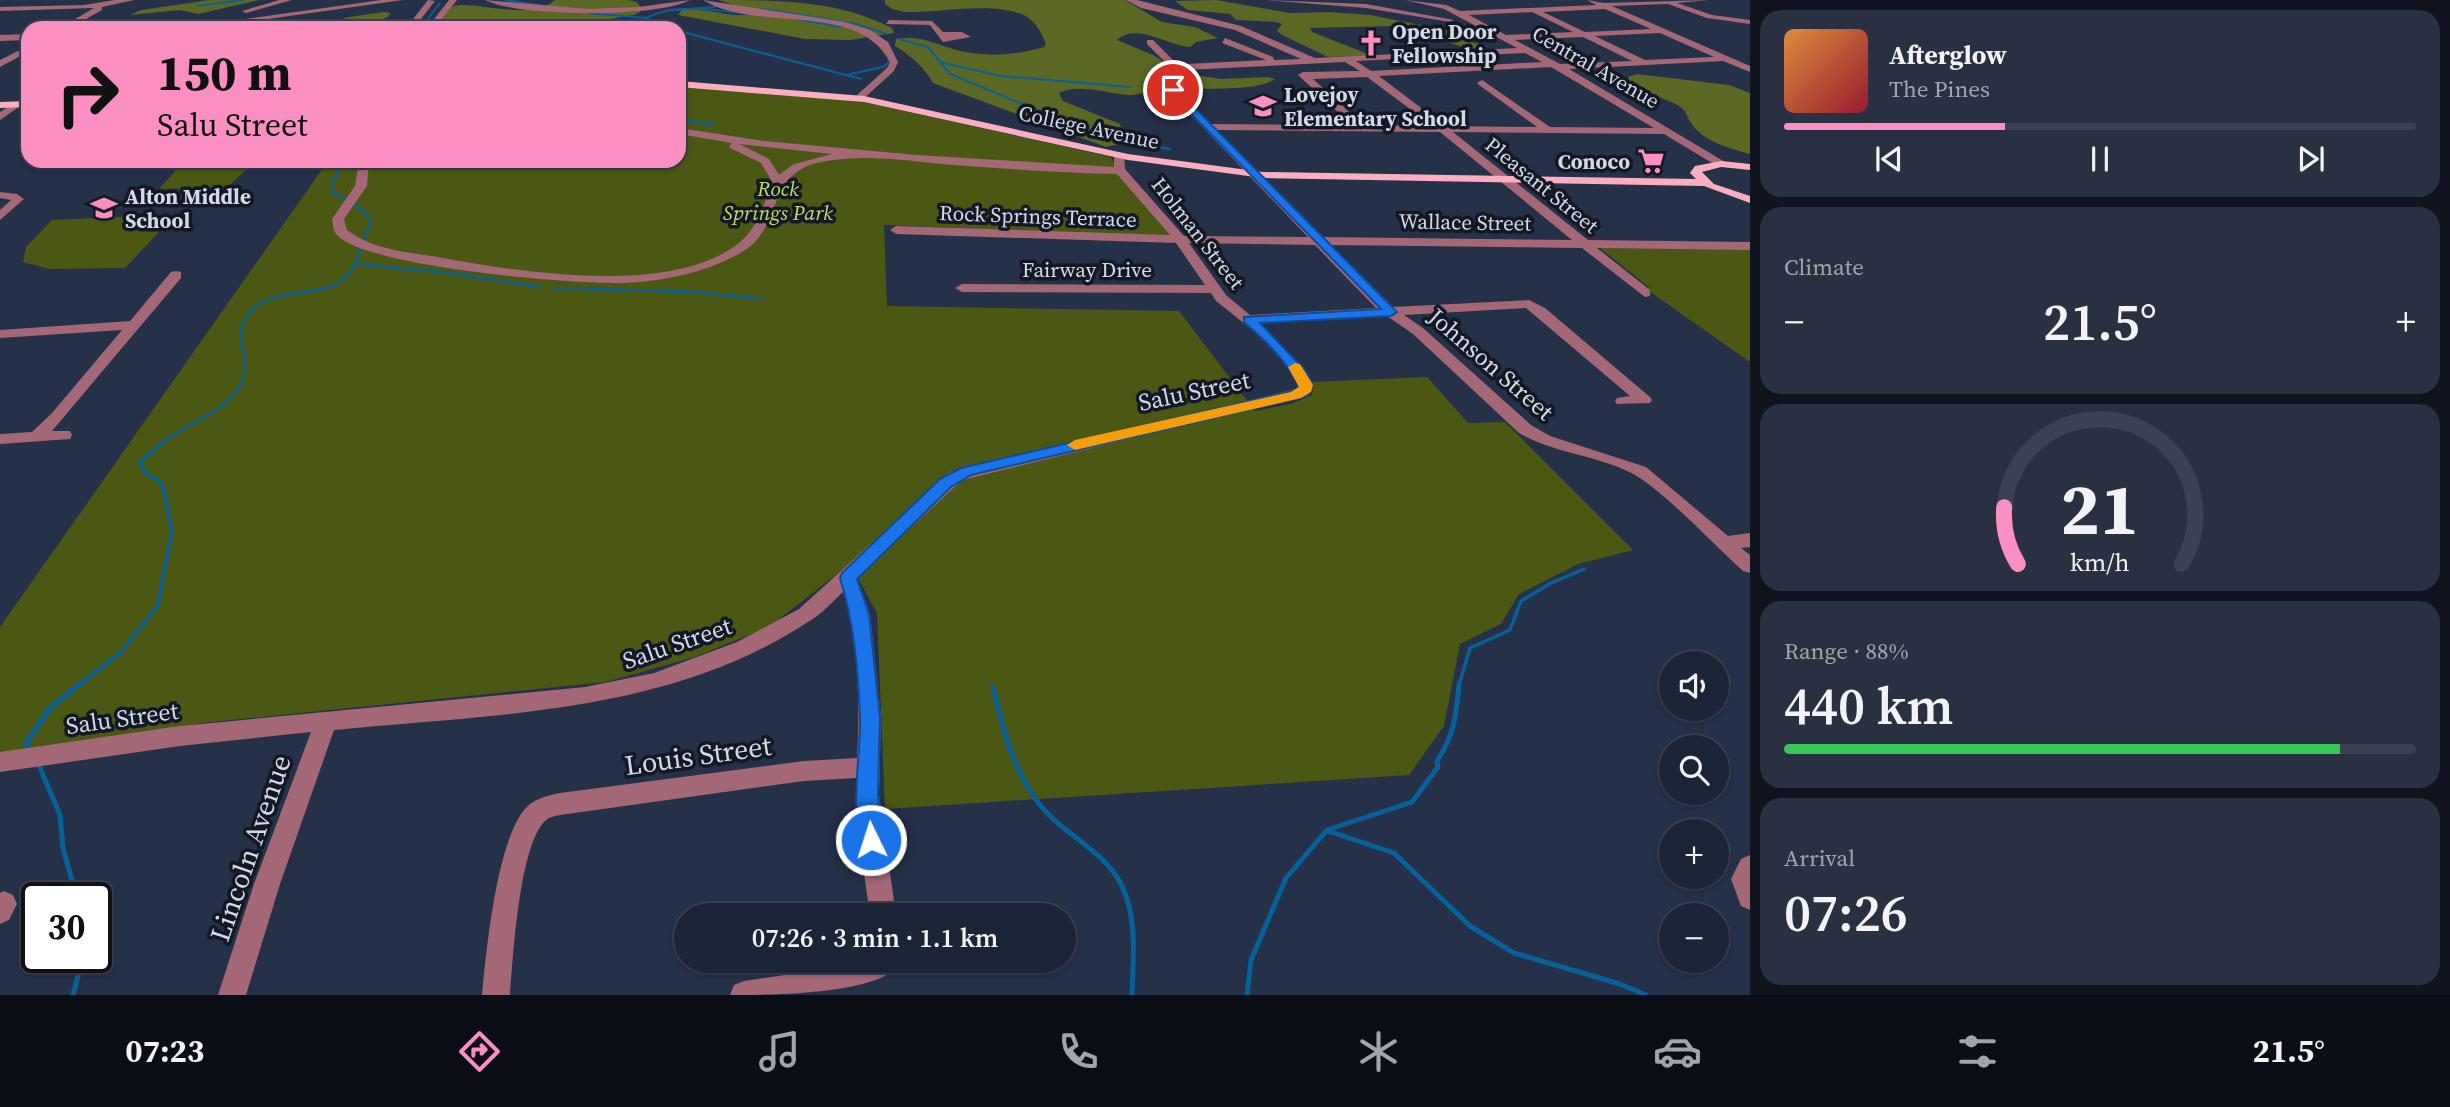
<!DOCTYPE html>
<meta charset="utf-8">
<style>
body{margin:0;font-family:"Source Serif 4",serif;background:#293042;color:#f1f3f6;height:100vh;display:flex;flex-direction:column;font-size:26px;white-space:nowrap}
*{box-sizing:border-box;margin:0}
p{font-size:23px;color:#a0a4ad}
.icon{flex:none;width:38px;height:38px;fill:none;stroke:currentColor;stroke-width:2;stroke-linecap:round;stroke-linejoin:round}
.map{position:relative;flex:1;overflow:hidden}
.panel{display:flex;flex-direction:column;gap:10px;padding:10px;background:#0f141e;width:700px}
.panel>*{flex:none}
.guide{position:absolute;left:21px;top:21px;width:665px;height:147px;border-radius:21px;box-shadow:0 2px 5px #0004,0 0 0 2px #3a4152;background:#fc8fc1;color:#111;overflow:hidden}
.tools{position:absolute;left:1659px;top:651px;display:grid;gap:14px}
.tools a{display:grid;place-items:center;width:70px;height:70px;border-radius:50%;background:#1c2437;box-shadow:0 2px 5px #0004,0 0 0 2px #3a4152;font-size:35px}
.speed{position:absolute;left:21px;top:882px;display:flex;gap:14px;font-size:35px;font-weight:700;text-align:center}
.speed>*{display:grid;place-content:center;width:91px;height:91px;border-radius:50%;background:#1c2437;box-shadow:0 2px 5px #0004,0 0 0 2px #3a4152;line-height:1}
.speed .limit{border:4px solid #111;border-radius:10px;background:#fff;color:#111}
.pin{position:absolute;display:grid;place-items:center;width:60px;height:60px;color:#fff;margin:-30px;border:4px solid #fff;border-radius:50%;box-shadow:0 2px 7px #0007}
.me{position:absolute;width:77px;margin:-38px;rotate:356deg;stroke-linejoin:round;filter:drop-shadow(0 0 5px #0008)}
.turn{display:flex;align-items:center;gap:24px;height:147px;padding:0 21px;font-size:32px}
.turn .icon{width:91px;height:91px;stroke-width:2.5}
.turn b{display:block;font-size:49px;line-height:60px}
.big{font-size:52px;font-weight:600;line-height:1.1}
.panel .tile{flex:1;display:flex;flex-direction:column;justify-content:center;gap:10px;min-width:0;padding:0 24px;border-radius:21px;background:#293042}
.panel .dial{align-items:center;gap:0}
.dial svg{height:182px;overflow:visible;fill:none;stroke:#3a4152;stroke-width:7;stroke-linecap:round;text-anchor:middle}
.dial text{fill:#f1f3f6;stroke:none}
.song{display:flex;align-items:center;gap:21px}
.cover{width:84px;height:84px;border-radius:10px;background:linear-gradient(135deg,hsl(30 70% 55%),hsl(350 70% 35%))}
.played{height:7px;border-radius:4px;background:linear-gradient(90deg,#fc8fc1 35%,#3a4152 35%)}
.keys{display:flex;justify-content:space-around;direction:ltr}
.heat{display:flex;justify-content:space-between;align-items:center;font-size:38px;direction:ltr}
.charge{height:10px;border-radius:5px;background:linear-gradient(90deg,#34c759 88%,#3a4152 0)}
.trip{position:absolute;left:674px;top:903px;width:402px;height:70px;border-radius:35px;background:#1c2437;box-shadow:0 2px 5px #0004,0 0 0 2px #3a4152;font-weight:600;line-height:70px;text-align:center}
.tabs{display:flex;height:112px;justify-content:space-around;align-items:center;background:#0b0e16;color:#a0a4ad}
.tabs .icon{width:49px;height:49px}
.tabs .on{color:#fc8fc1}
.tabs b{font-size:32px;color:#f1f3f6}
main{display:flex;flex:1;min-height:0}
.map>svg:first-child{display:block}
</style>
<main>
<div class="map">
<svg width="1750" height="995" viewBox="0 0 1750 995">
<rect width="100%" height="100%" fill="#253049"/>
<path fill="#4b5813" d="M679,86L855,100L1111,157L1120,175L1172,237L884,225L887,306L1179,311L1255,411L1291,404L1312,395L1313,382L1427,377L1468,423L1505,422L1633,550L1578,564L1519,594L1501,624L1460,644L1444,726L1409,775L885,809L877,613L850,564L769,627L695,657L606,682L202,723L0,755V627L328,161H679Z
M184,161H255L228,187L159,189Z
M161,215L165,217L153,230H161L125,268L49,269L23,262L26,247L52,220Z
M1600,248L1750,249V362L1646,289L1650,288Z"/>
<path fill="#5a6823" d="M210,0H259L198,14L180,10L130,15L141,10Z
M555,0H628L637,2L641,8L640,12L634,15L592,22L581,28H437C441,22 447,10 453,6C478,0 528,22 555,0Z
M718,0C779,0 838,0 892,28L894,33L850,40L805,39L678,15L683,9C705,8 725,16 747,15L748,9Z
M885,0H1125L1162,22L1195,27L1218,38L1196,42L1190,47C1167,46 1137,22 1117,40L1153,55L1183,73L1221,79L1268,77L1275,79C1253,94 1190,86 1161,90C1151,91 1140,95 1129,95C1108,94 1079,83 1059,93L1063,101L1120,124L1123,134L1120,144L1106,147L933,83C925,68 909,54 895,46L896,39C925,35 934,45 961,51C988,57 1017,55 1044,47L1046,44C1042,34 1036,22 1027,17C998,0 939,13 905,12L892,9L885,4Z
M1216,0L1290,13L1329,12L1370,15L1466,34L1468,36L1460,39L1487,46L1470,49L1392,26L1310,28L1312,32L1368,54L1367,56L1328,57L1282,35L1277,31L1282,24L1276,22L1236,20L1230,14L1188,10L1175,1Z
M384,12L390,13L388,17L361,28H310L349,17Z
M1637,74L1729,85L1750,93V154C1731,149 1702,141 1691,123C1686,116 1688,112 1679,106C1665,97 1647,95 1632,88L1628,77Z"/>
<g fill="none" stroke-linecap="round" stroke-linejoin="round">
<path stroke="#07609a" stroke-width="2" d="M505,0L563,9
M198,6L242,0
M762,9L856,24L887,34
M676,10L715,7
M587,13L646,18L666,28
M646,18C677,2 717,11 751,14
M797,19L841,27
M421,28L440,3
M679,31L861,79
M899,39L928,47L950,74L1044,113
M940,62L1000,76L1131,87
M850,74L883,67L889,62L888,57"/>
<path stroke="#07609a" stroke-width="2.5" d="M1040,111C1083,128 1124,143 1170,149
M679,120L713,124
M345,161L333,180L332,192L347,200
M356,264L451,273L541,287
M555,288L695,292L763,299
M160,444C185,424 225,414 241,384C254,360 230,334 250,312C276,283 329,303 352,270C358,261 359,250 363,240C366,233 369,227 371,220L354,203"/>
<path stroke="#07609a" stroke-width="3.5" d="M79,685L121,652L158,605L172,531L162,483L145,472L140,462L162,443
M1459,685L1470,648L1510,630L1521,601L1551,583L1584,569"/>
<path stroke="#07609a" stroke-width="5" d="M993,687C1004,734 1016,783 1051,817C1074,839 1106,855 1121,884C1138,917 1133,959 1132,995
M31,750L26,743L50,708L81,683
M38,763L60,815L63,848L77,898
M1328,831L1394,853L1470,926L1514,953L1620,984L1646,995
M73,995L83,957
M1247,995L1251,960L1286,878L1327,830L1412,802L1438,767L1437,761C1454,736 1457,713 1459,683"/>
<path fill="#a46776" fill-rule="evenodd" d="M115,0H134L102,7V10L70,28H60L94,8L0,11V7L84,5Z
M279,0H292L246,13L242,11Z
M381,0H403L204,28H181Z
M428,0L435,1L414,28H406Z
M449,0H457L435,28H427Z
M485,0L588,9L638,7L690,0C658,18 517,17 485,0Z
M703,0L845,22L870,30L888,42L898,62L894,71L862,100H856V96L887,68L890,62C858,0 755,33 703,0Z
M1126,0H1137L1241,26L1315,58L1517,48L1444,9L1405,0L1446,5L1460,11L1596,5L1587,0L1604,3L1709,0L1677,3L1712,15L1750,20V24L1707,18L1668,4L1612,6L1750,66V72L1723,61L1569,69L1725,162V166H1717L1664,134L1453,132L1588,240L1750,242V250L1597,248L1650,290V296L1645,297L1582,248L1329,245L1393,307L1529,300L1545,308L1650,397L1652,400L1650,403L1617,404L1615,401L1617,398L1630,396L1526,308L1404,315L1423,328L1531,425L1550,436L1646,467L1728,536L1750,533V547L1741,548L1750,555V573L1743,571C1712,543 1669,496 1635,475C1599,455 1555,454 1519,433L1413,334L1387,316L1260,323L1305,370L1314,385L1307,395L962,480L857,578L870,614L881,718L879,795L896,915H870L859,840L856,778L804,781L560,815C555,816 549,817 545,821C519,846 513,958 510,995H482C486,954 497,830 530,804C538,798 550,795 560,793L804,761L857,758C860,704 859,643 843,592C833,601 823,613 811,620C671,714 495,714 334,730L280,884L246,995H218L254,884L311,732L180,746L0,772V752L180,726L585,687L654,673L737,642L799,609L950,472L1296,389L1298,385C1281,350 1246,325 1216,301L1211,293L962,292L955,288L962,284L1205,285L1176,243L896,234L890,230L896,226L1170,235L1117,174C1062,173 1008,169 953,165C909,161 865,153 821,162C762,174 787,230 737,255C703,273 664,281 625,283C579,285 362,267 336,234C333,230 333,224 332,219L355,186L359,161H369L367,186L344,219L347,230C374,250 406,252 438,257C518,272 665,296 735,246C758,230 762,206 773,183L761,163L730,148L729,146L732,143L679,134V128L764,141L917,155L1114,167V155L1119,152L1124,155L1125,169L1184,236L1308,237L1168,91L1176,89L1211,124L1352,125L1298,75L1303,72L1360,71L1345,62L1185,70L1169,66L1147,44V40H1153L1175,62L1185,64L1266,60L1222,43L1225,38L1273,57L1274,60L1301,59L1235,30L1141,8ZM1605,9L1651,29L1585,32L1543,12ZM1532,12L1573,32L1506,35L1469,15ZM1660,33L1714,57L1645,60L1595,36ZM1583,37L1632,61L1560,64L1515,40ZM1525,53L1542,62L1371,71L1356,61ZM1551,67L1654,128L1550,127L1482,80L1477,83L1479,85L1537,127L1445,126L1379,76ZM1367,77L1433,126L1364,125L1313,79ZM1217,130L1440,132L1572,240L1322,237ZM739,144L832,154L794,164L779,175L769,159ZM1189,243L1315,245L1376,308L1250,315L1226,295Z
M1265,0L1366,4L1454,20L1450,22L1366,8Z
M889,20L932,21L943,32H962L971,37L943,42L930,25L886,24Z
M28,34V40L0,41V35Z
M28,46V52L0,67V60Z
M15,102L23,104L0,120V112Z
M0,192L17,194L24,199L0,220V210L11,200L0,198Z
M176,271L181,272V278L52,431H70L72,435L70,439L0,444V434L32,432L52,413L122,330L0,338V330L130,321L171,272Z
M1750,855V910L1741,906L1731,879L1741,859Z
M4,891L13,895L17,904L9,920L0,924V893Z
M860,961H902C885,995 770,995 730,995L734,985L744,981L819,970Z"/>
<path fill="#faaec0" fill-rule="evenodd" d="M679,81L864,96L1128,154L1263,172L1696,179L1690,173L1695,166L1721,161L1750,164V170L1721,167L1702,172L1714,184L1750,196V203L1704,186L1263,178L1128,160L864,102L679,87Z
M28,101V107L0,108V102Z"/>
</g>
<path fill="#1a73e8" stroke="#114b97" stroke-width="2" d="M1170,89H1176L1397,312L1391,316L1260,323L1305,370L1313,385L1307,396L971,475L951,487L857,579L869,614L880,718L878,795L882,840L879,847L871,850L863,847C849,814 861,754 860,717C858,670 854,622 840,578L842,573L940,479L961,468L1297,390L1299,385C1287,361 1265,340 1244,322V317L1381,309L1170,92Z"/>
<path fill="#f59e0b" d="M1295,363L1300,364L1313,385L1311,392L1301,398L1075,450L1067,445L1075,440L1291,392L1299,387L1288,367Z"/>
<defs>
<g id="church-bare" transform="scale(2.1)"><path d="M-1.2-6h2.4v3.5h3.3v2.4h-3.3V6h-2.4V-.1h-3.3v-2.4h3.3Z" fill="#fc8fc1" stroke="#131824" stroke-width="2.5" paint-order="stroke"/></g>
<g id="school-bare" transform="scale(2.1)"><path d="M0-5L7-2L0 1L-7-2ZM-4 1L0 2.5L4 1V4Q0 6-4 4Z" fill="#fc8fc1" stroke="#131824" stroke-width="2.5" paint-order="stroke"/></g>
<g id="supermarket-bare" transform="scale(2.1)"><path d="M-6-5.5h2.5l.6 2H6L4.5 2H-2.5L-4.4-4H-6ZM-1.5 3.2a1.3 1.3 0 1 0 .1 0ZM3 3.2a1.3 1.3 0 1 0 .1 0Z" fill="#fc8fc1" stroke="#131824" stroke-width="2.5" paint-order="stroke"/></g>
</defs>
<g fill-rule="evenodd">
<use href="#church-bare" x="1371" y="43"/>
<use href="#school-bare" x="1263" y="106"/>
<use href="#supermarket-bare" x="1651" y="161"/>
<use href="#school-bare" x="104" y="208"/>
</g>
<g text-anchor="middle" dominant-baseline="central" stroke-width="7" stroke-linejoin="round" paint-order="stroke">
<g font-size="21" font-weight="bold" fill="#d2daea" stroke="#131824" text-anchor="start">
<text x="1392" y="31">Open Door<tspan x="1392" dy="24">Fellowship</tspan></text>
<text x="1284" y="94">Lovejoy<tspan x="1284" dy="24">Elementary School</tspan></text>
<text x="1630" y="161" text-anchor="end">Conoco</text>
<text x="125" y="196">Alton Middle<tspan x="125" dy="24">School</tspan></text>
</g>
<g font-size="21" fill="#d2daea" stroke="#131824">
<text transform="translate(1596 67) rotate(30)">Central Avenue</text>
<text transform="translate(1089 127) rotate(12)">College Avenue</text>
<text transform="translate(1542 185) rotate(39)">Pleasant Street</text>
<text transform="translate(1038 216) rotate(2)">Rock Springs Terrace</text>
<text transform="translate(1465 222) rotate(1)">Wallace Street</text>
<text transform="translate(1198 233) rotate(52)">Holman Street</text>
<text x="1087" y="269">Fairway Drive</text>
</g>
<g font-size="21" font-style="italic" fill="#c3dc64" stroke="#131824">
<text x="778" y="188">Rock<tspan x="778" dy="24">Springs Park</tspan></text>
</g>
<g font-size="24" fill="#d2daea" stroke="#131824">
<text transform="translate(1491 364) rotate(41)">Johnson Street</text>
<text transform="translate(1194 391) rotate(-12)">Salu Street</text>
<text transform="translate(677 643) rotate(-19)">Salu Street</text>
<text transform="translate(122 718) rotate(-8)">Salu Street</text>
</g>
<g font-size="28" fill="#d2daea" stroke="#131824">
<text transform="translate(698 755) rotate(-8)">Louis Street</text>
<text transform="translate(250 848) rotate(-71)">Lincoln Avenue</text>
</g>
</g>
</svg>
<div class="tools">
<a><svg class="icon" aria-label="sound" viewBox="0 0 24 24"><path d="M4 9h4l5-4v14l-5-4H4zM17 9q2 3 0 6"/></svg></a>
<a><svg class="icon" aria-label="search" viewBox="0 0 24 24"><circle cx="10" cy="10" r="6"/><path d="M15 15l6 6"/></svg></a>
<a>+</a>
<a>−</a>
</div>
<div class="speed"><div class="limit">30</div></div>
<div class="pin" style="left:1173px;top:90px;background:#d93025"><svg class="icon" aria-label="arrive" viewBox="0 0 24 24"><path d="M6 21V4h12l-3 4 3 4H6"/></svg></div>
<svg class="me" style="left:871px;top:840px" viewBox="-20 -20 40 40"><circle r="17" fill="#1a73e8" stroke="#fff" stroke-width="3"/><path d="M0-11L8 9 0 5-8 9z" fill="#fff"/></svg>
<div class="trip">07:26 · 3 min · 1.1 km</div>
<div class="guide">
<div class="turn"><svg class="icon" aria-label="right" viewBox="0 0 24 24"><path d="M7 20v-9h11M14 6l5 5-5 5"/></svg><div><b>150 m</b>Salu Street</div></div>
</div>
</div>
<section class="panel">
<div class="tile">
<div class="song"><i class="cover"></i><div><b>Afterglow</b><p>The Pines</p></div></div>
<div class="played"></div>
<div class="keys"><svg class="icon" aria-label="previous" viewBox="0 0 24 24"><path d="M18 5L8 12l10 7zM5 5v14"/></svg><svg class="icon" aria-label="pause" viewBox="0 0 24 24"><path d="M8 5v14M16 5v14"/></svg><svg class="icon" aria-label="next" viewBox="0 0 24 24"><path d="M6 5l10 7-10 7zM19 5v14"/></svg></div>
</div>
<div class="tile"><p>Climate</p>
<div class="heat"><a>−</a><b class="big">21.5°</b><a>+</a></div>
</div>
<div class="tile dial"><svg viewBox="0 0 100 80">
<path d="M14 69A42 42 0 1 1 86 69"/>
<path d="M14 69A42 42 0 0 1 8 44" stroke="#fc8fc1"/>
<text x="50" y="56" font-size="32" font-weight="700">21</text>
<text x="50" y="72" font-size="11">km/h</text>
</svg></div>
<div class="tile"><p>Range · 88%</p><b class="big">440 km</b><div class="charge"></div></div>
<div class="tile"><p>Arrival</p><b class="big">07:26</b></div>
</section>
</main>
<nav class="tabs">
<b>07:23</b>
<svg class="icon on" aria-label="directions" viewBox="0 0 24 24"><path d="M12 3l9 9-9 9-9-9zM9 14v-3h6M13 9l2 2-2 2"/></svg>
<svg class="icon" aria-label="music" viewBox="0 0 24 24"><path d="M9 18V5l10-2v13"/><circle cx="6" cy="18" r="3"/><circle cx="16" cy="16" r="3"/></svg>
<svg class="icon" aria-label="phone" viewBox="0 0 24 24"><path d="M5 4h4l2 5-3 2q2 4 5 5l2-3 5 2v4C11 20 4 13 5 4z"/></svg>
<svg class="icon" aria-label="climate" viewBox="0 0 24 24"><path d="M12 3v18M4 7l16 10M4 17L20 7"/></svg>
<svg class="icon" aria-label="car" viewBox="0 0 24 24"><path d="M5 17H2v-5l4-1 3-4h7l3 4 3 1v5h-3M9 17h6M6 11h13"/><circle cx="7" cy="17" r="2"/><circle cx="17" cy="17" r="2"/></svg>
<svg class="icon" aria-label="filters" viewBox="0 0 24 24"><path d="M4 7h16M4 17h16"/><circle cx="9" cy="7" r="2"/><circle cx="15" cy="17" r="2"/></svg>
<b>21.5°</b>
</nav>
